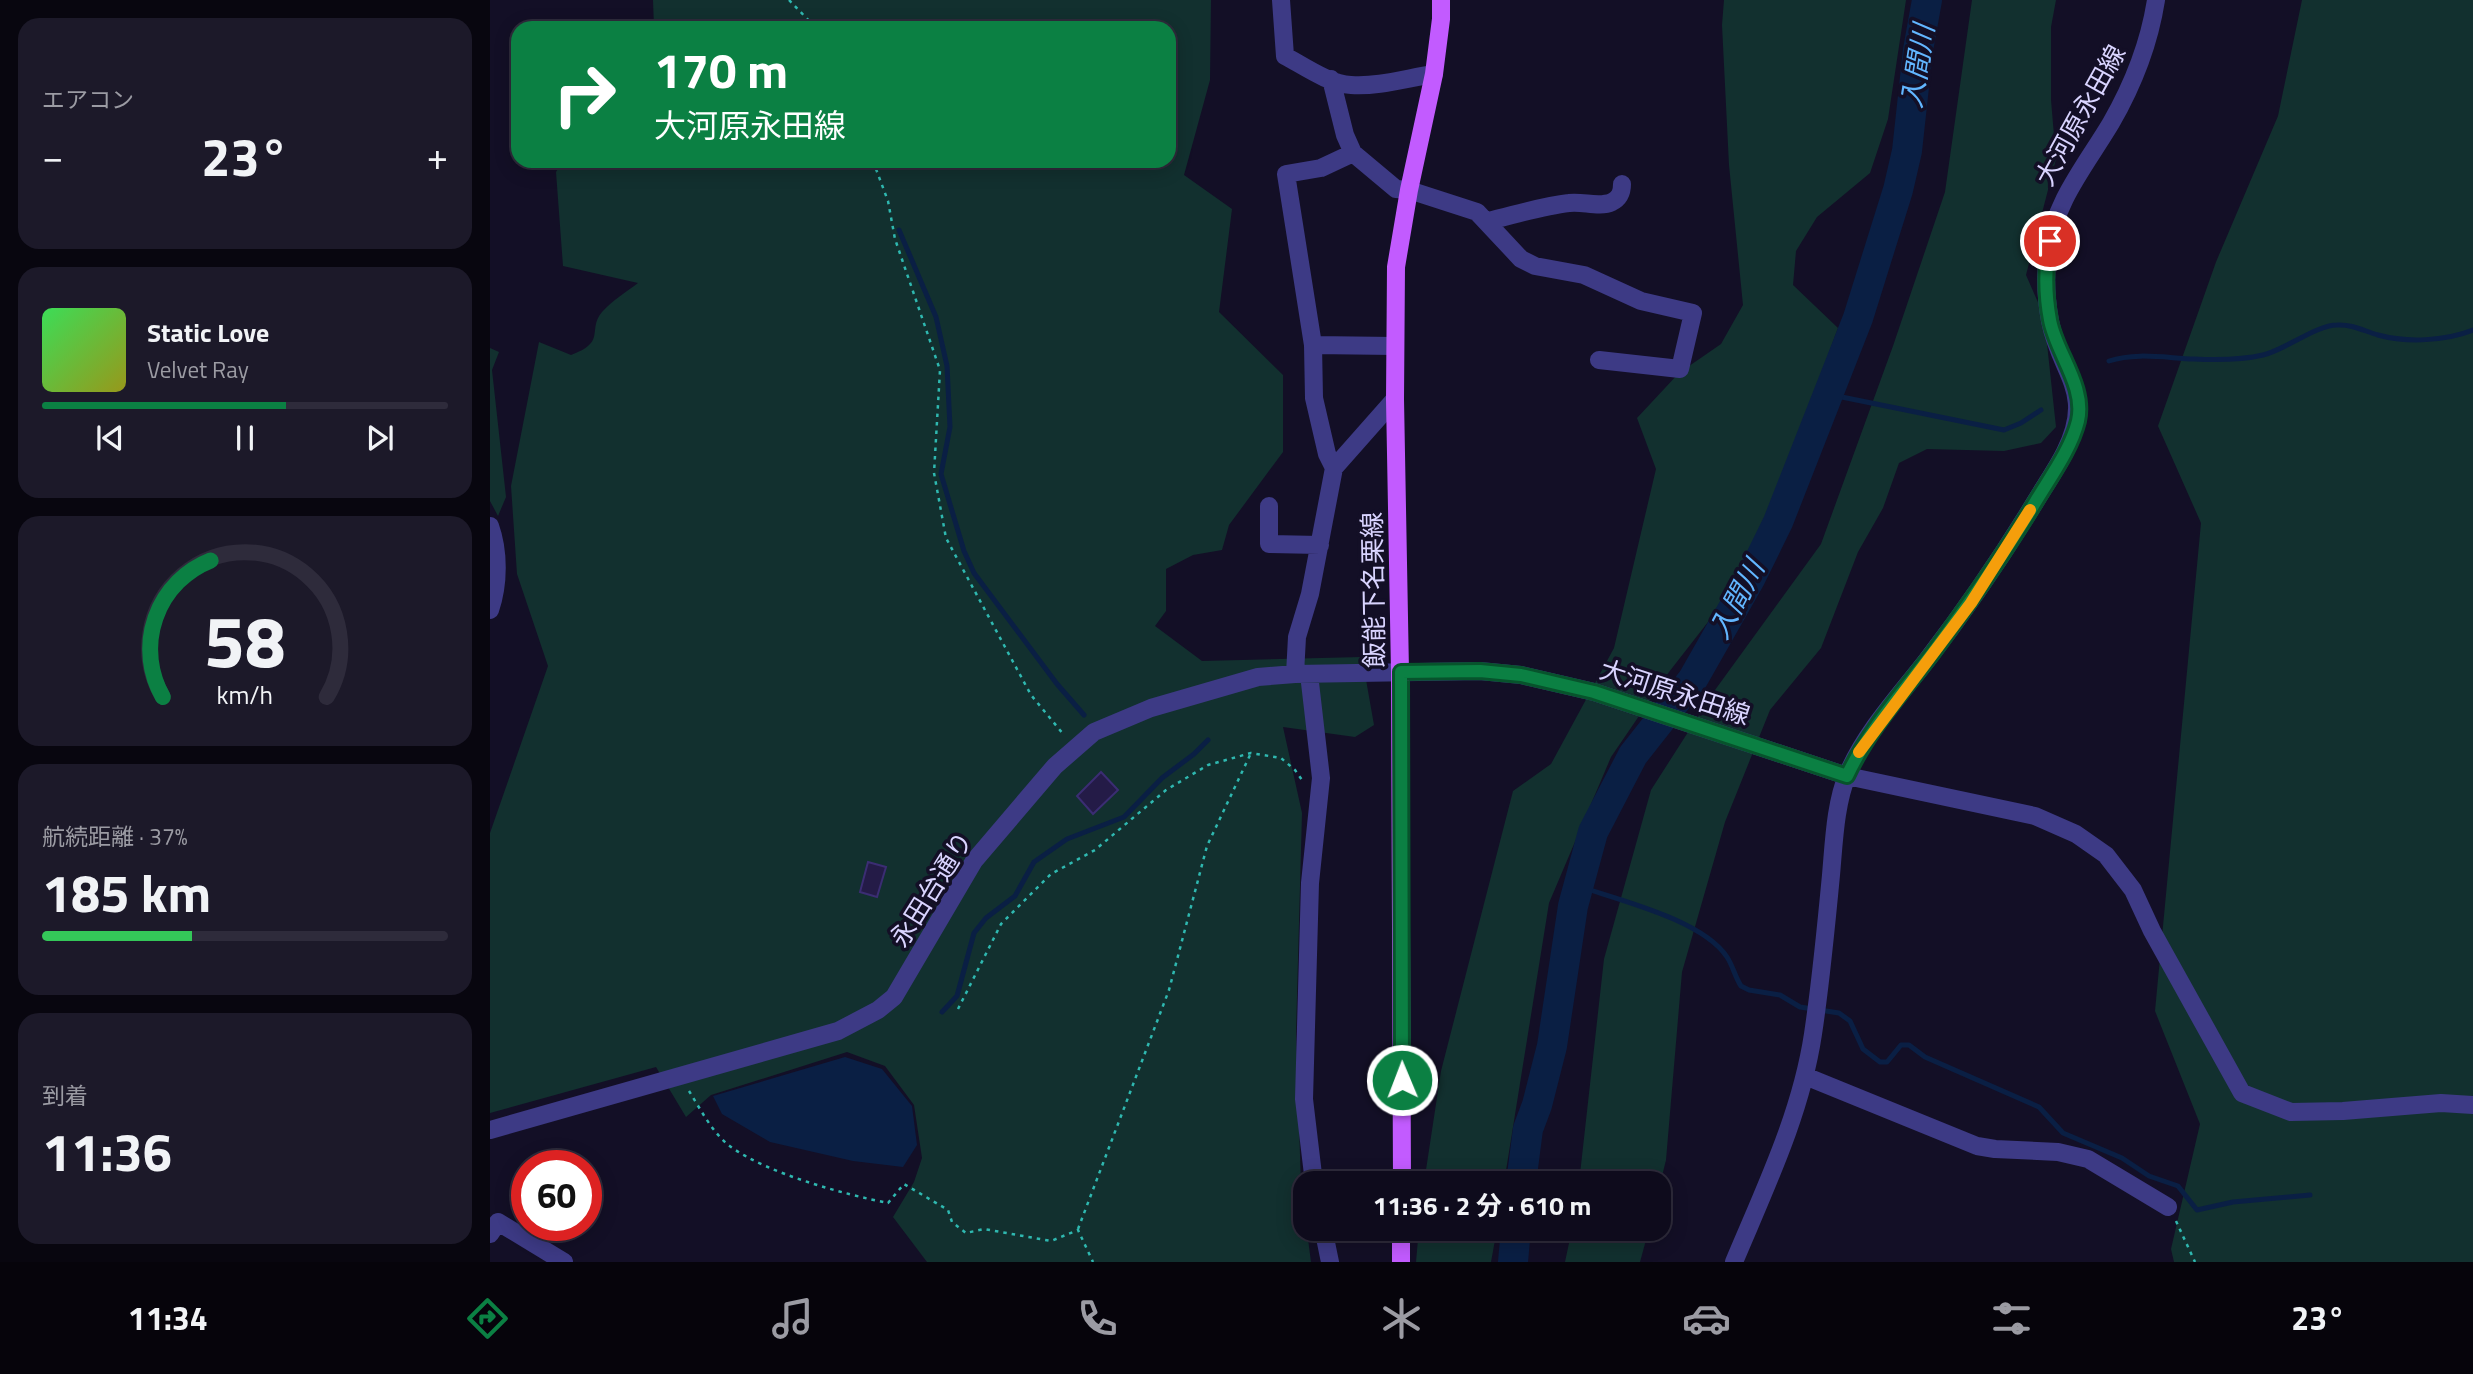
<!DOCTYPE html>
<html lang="ja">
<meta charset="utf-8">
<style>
body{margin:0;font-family:"Titillium Web","Noto Sans JP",sans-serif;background:#1c1929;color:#f1f3f6;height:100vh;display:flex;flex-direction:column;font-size:26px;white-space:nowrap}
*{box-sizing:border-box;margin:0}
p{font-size:23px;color:#9b9ba3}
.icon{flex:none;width:38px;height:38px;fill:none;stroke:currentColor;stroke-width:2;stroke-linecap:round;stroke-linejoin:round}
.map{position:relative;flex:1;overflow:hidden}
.drawer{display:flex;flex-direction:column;gap:18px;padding:18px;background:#08060f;width:490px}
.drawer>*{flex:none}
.banner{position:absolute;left:21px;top:21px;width:665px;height:147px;border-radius:21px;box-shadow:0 4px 18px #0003,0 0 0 2px #2e2b3b;background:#0b8043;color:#fff;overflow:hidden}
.speed{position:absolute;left:21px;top:1150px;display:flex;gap:14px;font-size:35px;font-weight:700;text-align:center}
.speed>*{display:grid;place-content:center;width:91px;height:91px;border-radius:50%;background:#0e0b1c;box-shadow:0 4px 18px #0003,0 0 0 2px #2e2b3b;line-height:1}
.speed .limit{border:10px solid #d22;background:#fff;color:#111}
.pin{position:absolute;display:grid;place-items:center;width:60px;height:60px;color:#fff;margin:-30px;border:4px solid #fff;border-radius:50%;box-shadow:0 2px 7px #0007}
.me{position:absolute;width:77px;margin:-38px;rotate:359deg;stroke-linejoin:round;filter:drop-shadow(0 0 5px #0008)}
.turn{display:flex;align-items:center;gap:24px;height:147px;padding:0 28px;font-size:32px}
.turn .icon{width:91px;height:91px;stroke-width:2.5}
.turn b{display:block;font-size:49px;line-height:60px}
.big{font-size:52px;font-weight:700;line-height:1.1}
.drawer .card{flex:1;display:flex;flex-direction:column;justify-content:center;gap:10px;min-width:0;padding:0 24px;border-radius:21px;background:#1c1929}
.drawer .dial{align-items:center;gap:0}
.dial svg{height:182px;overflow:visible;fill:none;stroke:#2e2b3b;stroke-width:7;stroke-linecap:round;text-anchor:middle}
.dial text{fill:#f1f3f6;stroke:none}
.song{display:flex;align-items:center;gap:21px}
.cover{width:84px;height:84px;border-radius:10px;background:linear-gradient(135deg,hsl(130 70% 55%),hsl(60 70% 35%))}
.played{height:7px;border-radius:4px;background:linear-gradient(90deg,#0b8043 60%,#2e2b3b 60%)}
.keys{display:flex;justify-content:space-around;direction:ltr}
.heat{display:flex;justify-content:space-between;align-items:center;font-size:38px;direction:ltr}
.charge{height:10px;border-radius:5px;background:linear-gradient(90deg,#34c759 37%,#2e2b3b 0)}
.trip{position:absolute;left:803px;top:1171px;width:378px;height:70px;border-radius:21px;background:#0e0b1c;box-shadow:0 4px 18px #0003,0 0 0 2px #2e2b3b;font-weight:700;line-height:70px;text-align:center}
.dock{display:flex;height:112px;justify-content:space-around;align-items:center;background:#06040b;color:#9b9ba3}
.dock .icon{width:49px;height:49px}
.dock .current{color:#0b8043}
.dock b{font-size:32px;color:#f1f3f6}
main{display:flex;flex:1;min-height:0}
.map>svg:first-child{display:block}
</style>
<main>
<section class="drawer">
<div class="card"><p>エアコン</p>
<div class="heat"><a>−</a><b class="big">23°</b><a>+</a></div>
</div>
<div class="card">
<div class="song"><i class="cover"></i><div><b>Static Love</b><p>Velvet Ray</p></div></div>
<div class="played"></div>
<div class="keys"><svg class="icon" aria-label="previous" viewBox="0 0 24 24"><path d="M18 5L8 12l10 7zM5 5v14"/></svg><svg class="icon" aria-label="pause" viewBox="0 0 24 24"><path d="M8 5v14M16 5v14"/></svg><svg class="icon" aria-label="next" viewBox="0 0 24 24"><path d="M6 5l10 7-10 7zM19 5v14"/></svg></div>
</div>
<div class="card dial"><svg viewBox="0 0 100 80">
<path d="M14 69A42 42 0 1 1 86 69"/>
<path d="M14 69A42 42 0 0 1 35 9" stroke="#0b8043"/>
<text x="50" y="56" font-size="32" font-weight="700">58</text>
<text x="50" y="72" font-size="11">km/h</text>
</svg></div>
<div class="card"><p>航続距離 · 37%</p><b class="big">185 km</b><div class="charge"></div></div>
<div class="card"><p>到着</p><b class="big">11:36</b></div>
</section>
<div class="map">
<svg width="1983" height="1262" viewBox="0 0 1983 1262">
<rect width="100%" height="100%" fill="#130f26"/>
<path fill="#12302f" d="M163,0H721L720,80L694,175L742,209L729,312L793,375V452L739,525L732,550L703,555L676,569V611L665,626L712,661L872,657L884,725L865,737L793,727L812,813L806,1034L811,1185L821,1262H437L403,1217L424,1182L432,1158L424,1105L395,1066L357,1052L221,1095L196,1117L166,1067L0,1113V833L58,666L27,574L21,486L49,342L81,355C117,342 97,330 112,312C122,301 136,292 148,283L73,266L66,172L73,161H679V28H164Z
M1234,0H1416L1398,119L1380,173L1327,217L1306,251L1303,285L1348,328L1271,537L1218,622L1179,672L1121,757L1059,903L1014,1183H934L951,1071L1023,791L1061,764L1124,648L1166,469L1147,418L1189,373L1231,344L1253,305L1239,165L1232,25Z
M1482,0H1566L1561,27V100L1566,159L1536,275L1554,316L1566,427L1551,443L1514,451L1437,449L1409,463L1393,508L1368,552L1331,648L1280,710L1235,822L1192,972L1176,1160L1169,1188V1183H1089L1114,959L1161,790L1225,690L1331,544L1403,346L1455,192Z
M1812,0H1983V1262H1684L1681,1249L1710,1124L1665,1011L1711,523L1668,426L1726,262L1788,116Z
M0,348L9,352L2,370L16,497L8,516L0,501Z
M929,1228L1007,1229L1001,1262H926Z
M1082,1229V1228L1159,1229L1150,1262H1075Z"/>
<path fill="#0a1f44" d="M355,1057L392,1069L422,1106L427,1145L413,1167L363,1161L280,1142L232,1114L223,1096Z"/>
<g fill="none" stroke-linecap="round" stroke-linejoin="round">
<path stroke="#0a1f44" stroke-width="5" d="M409,230L446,317L457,366L460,427L451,474L474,551L484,573L567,684L594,715
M1619,361C1646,352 1676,358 1704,359C1725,360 1752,360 1773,355C1795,350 1826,325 1847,325C1862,324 1874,331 1888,335C1917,343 1955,341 1983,330
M1337,394L1514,430L1531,423L1551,410
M1088,886C1129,900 1213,920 1237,957C1243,966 1245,977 1251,986L1259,990L1290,995L1310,1007L1349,1013L1360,1021L1373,1049L1390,1062H1397L1411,1045H1419L1435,1057L1549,1107L1573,1133L1632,1158L1659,1176L1688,1186L1707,1210L1743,1202L1820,1195
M452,1012L467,996L484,933L496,918L525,896L544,862L577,839L634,817L672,778L704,754L718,740"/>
<path stroke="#0a1f44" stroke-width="30" d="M1031,1183L1038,1129L1047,1105L1062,1046L1083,906L1103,832L1143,755L1203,679L1261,577L1288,522L1368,318L1408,190L1417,151L1428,50L1437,0
M1023,1262L1026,1228"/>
</g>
<path fill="#241b47" stroke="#3b2d73" stroke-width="2" d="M611,772L628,790L603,814L587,796Z
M378,862L396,867L387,897L370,892Z"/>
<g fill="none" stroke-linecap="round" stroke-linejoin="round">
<path stroke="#2fb8b0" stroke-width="2.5" stroke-dasharray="3.5 5" stroke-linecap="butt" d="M299,0L326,28
M383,161L398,201L405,239L450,370L444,473L456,538L541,695L574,735
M468,1009L511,924L561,874L605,850L676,790L718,765L761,753L791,758L805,770L812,780
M199,1091C211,1110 223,1134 241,1147C279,1174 353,1194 398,1203L414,1184L458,1210L462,1222L476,1233L494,1229L561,1241L588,1230L603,1262
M1686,1221L1705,1262
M588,1229L679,990L717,846L761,753"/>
<path stroke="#3d3a85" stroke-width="18" d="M791,0L795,56C814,66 839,84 861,85C888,87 917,78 944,74
M841,79L855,135L863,153L906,189L919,190L987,212L1031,259L1045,266L1094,275L1151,301L1203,313L1190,369L1109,360
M998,221C1024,215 1052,206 1079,203C1093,201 1109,208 1122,202C1130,198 1132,192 1132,184
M823,345L905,346
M844,468L837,454L824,398L823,345L796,174L831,168L863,153
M779,506V544L830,545
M0,526C9,551 9,584 0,610
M805,674L807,637L820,594L844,468L905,399
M819,674L831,778L820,883L814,1099L824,1183
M1315,1076L1487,1146L1505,1149L1568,1152L1598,1159L1678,1207
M0,1130L348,1031L388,1010L404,997L484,861L565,766L604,732L661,708L768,677L805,674L990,671L1031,675L1104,692L1357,776L1545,816L1586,834L1616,855L1643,890L1662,931L1752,1093L1801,1112L1853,1111L1951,1103L1983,1105
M833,1228L840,1262
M0,1234L8,1222L74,1262
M1244,1262C1275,1188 1311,1114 1323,1034C1331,981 1336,928 1341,875C1344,842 1345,804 1358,773C1376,731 1410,695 1437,660C1477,608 1513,555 1547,499C1556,484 1567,468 1575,452C1605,391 1571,376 1560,321C1556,299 1555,274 1558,252C1564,202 1596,165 1621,123C1644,83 1659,45 1666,0"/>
<path stroke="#c25bff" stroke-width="18" d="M912,1183L910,672L905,399L906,267L919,190L944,74L951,19V0
M911,1262V1228"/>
</g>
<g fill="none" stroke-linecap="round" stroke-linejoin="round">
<g stroke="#07532c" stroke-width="18">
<path id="route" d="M912,1080L911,672L990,671L1031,675L1104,692L1357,776C1378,731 1412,693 1442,654C1479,604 1514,554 1546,501C1561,476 1581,449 1588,421C1596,386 1566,353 1560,320C1555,293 1555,267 1560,241"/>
</g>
<use href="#route" stroke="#0b8043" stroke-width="12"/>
<path stroke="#f59e0b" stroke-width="12" d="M1369,752L1481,603L1540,510"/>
</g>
<g text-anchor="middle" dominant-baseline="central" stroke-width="7" stroke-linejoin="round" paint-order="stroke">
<g font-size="26" fill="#d9d4ff" stroke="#130f26">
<text transform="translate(1590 115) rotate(-61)">大河原永田線</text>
<text transform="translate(883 590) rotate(-91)">飯能下名栗線</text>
<text transform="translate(1185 692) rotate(18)">大河原永田線</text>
<text transform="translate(441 889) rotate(-58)">永田台通り</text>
</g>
<g font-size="28" font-style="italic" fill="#62b6ff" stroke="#130f26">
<text transform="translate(1427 66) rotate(-81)">入間川</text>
<text transform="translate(1246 599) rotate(-62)">入間川</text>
</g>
</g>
</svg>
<div class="speed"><div class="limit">60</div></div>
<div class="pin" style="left:1560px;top:241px;background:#d93025"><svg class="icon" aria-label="arrive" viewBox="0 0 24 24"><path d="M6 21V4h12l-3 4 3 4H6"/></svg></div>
<svg class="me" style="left:912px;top:1080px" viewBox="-20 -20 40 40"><circle r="17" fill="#0b8043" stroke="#fff" stroke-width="3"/><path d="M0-11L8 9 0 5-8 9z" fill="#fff"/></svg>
<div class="trip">11:36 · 2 分 · 610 m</div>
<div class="banner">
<div class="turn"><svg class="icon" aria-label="right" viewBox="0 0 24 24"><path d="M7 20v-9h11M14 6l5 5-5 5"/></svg><div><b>170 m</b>大河原永田線</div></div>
</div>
</div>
</main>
<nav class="dock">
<b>11:34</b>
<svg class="icon current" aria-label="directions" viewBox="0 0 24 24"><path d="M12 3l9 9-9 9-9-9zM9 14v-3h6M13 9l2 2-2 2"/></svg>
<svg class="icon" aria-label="music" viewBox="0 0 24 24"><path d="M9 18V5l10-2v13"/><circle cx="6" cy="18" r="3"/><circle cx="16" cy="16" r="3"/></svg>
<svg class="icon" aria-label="phone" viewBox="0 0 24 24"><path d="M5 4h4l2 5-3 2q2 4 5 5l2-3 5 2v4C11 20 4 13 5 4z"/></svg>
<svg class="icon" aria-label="climate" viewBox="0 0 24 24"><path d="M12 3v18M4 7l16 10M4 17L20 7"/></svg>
<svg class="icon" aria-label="car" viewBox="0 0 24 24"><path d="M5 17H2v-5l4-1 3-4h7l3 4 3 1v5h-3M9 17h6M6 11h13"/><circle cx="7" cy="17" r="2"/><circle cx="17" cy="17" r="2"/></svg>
<svg class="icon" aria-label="filters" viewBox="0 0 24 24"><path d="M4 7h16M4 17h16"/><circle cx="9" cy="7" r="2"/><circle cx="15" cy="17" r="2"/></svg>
<b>23°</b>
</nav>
